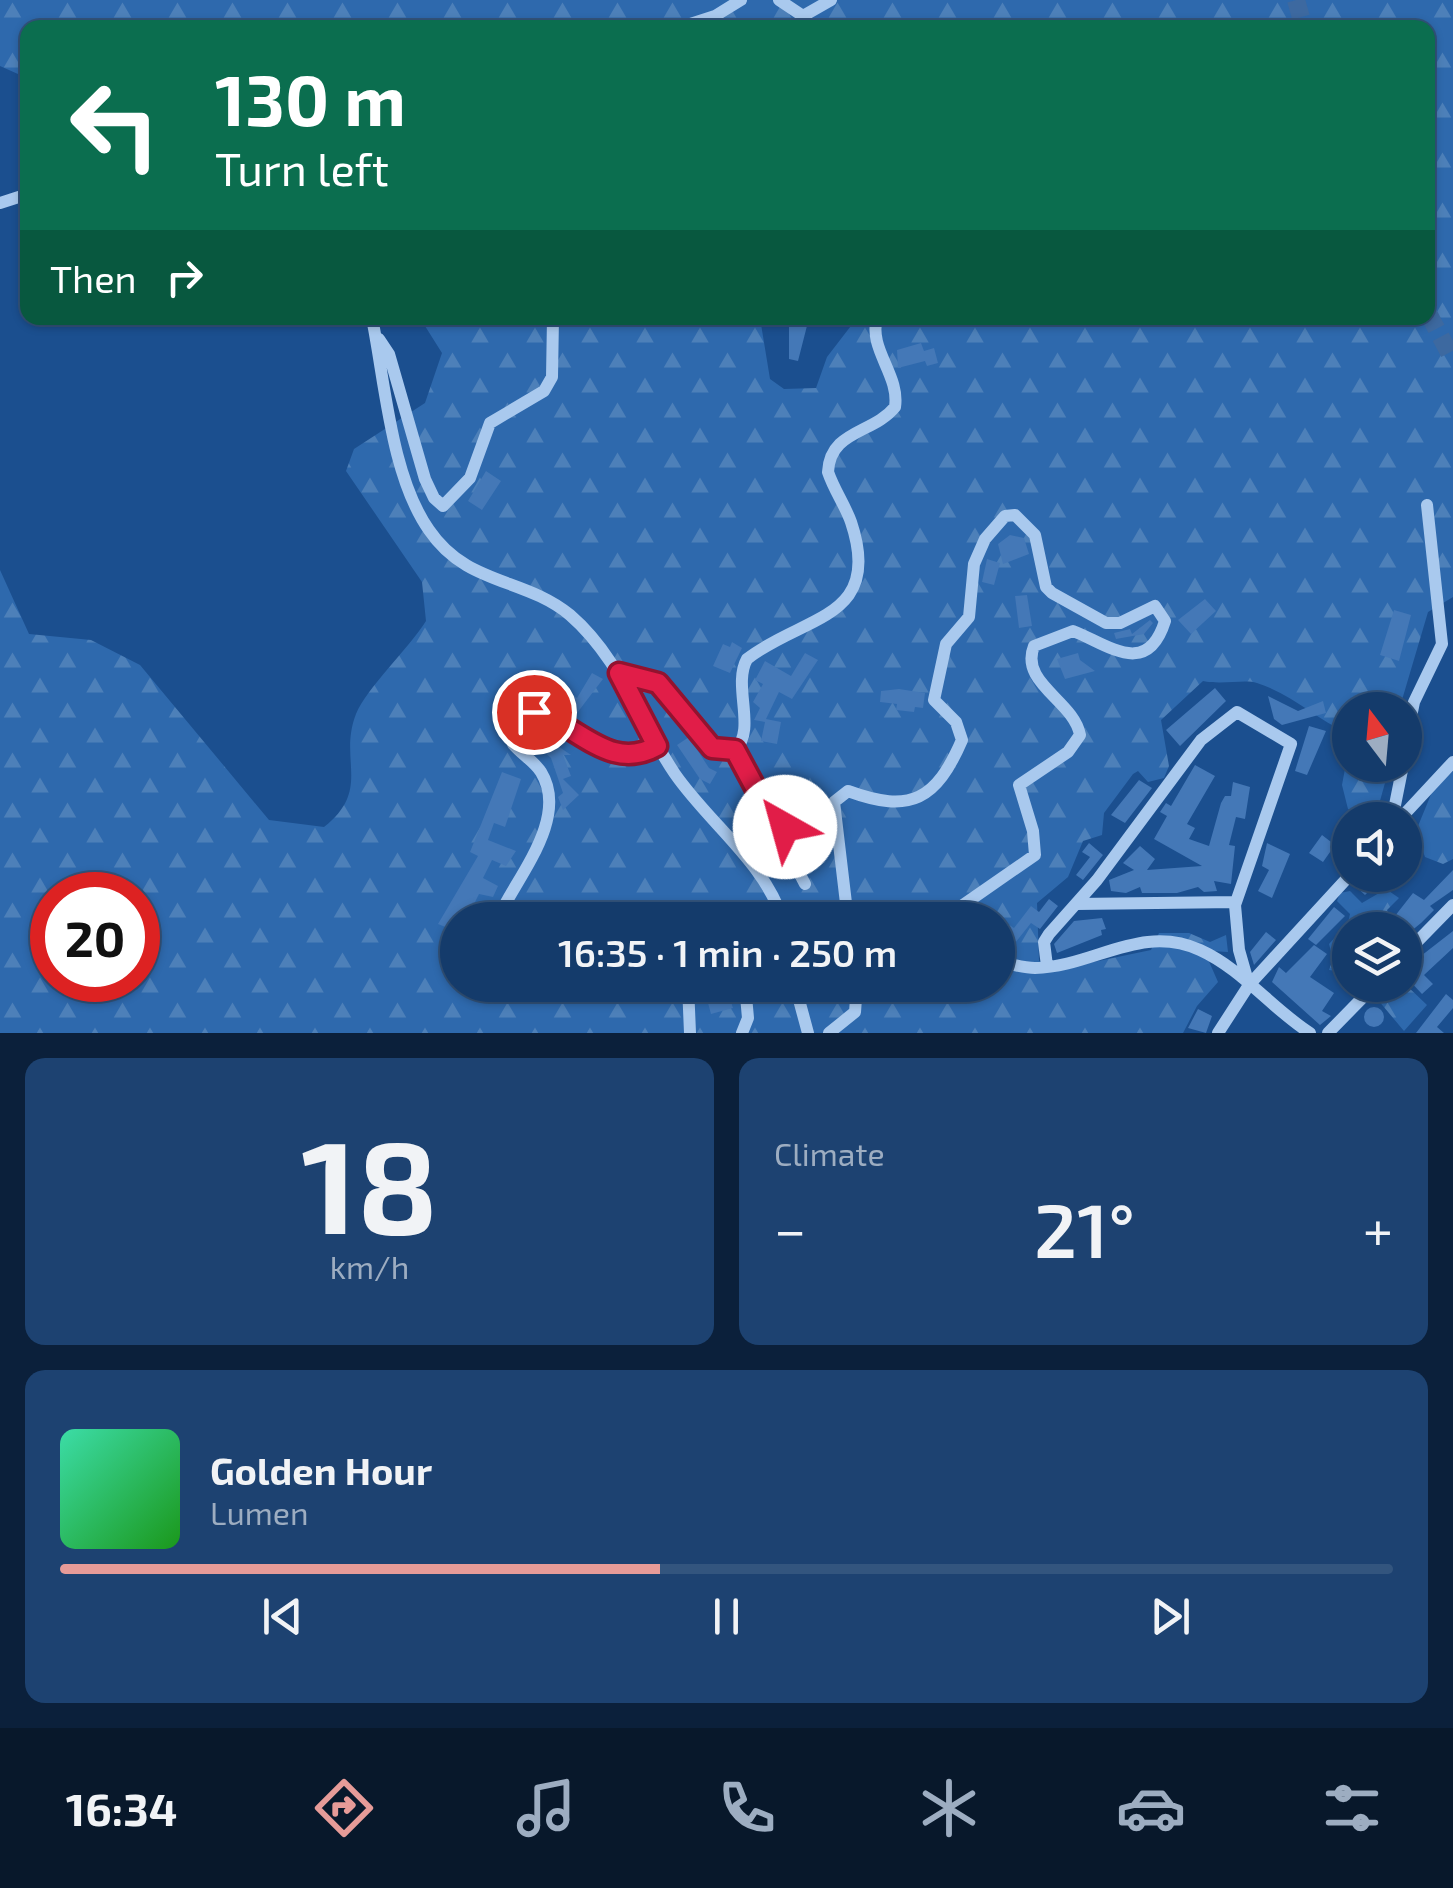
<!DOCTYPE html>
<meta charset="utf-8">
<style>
body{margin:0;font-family:"Exo 2",sans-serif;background:#1d4271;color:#f1f3f6;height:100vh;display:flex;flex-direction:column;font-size:38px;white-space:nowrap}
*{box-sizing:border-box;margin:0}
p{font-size:32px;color:#9dadc1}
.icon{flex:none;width:55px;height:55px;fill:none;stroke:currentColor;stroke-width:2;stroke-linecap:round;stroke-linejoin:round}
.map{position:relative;height:1033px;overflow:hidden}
.details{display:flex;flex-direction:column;gap:25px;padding:25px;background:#0b203b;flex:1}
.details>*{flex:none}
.hud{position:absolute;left:20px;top:20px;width:1415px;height:305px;border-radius:20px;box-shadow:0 2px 8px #0004,0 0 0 2px #33557e;background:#0b6e4f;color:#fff;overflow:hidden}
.needle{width:65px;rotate:344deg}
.tools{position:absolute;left:1332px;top:692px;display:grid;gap:20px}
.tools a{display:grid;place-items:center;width:90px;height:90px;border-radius:50%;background:#143b6b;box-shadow:0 2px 8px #0004,0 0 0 2px #33557e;font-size:50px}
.speed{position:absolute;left:30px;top:872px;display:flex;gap:20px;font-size:50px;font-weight:700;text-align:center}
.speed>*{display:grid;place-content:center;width:130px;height:130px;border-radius:50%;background:#143b6b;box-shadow:0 2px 8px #0004,0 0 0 2px #33557e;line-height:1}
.speed .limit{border:15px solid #d22;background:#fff;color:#111}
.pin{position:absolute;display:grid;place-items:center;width:85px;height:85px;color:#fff;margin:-42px;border:5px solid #fff;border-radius:50%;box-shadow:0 2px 10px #0007}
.me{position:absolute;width:110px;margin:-55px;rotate:322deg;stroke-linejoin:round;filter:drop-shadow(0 0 8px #0008)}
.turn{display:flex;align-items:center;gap:35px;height:210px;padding:0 30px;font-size:45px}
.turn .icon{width:130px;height:130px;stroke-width:2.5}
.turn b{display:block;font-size:70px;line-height:85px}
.then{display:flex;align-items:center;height:95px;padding:0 30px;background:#0003;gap:20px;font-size:38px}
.big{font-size:75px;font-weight:600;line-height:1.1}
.details .widget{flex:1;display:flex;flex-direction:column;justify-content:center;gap:15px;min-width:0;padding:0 35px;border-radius:20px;background:#1d4271}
.details .dial{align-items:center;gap:0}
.dial b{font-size:130px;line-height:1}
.song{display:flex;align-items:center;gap:30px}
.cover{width:120px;height:120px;border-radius:15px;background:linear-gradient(135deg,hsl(160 70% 55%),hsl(120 70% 35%))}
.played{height:10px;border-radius:5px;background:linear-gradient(90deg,#e69b98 45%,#33557e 45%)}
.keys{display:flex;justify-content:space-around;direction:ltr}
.heat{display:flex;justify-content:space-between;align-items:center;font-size:55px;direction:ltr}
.details .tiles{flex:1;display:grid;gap:25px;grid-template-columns:1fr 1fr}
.widget:last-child{grid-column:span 2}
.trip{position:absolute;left:440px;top:902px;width:575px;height:100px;border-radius:50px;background:#143b6b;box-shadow:0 2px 8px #0004,0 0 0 2px #33557e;font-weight:600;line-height:100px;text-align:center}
.tabs{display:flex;height:160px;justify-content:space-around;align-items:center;background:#08182b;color:#9dadc1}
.tabs .icon{width:70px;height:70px}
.tabs .selected{color:#e69b98}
.tabs b{font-size:45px;color:#f1f3f6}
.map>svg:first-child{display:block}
</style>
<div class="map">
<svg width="1453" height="1033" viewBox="0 0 1453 1033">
<defs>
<pattern id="forest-firs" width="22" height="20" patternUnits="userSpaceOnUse" patternTransform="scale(2.5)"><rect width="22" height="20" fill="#2e69ad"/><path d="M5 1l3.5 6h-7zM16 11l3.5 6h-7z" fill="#4d80b9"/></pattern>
</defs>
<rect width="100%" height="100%" fill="#1b4f8f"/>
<path fill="url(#forest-firs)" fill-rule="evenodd" d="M0,0H1453V597L1428,612L1399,710H1350V742L1348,733C1316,719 1292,694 1257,683C1245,679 1222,685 1203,681L1161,720L1169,766L1164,778L1148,782L1138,771L1133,774L1104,813L1102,835L1083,841L1068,877L1037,903L1039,961L1065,968L1151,950L1159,933H1189L1210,942L1226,935L1228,952L1212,951L1207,957L1218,982L1197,1006L1183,1033H0V570L29,634L91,640L140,665L269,820L324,827C372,789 338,760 356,714C366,689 409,648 426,621L422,582L346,471L354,449L425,403L442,353L420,318H760L770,379L784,389L816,388L827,357L857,318H1428V28H28L27,78L0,66ZM52,895H138V980H52ZM458,920H998V985H458Z
M1350,742V765H1390L1378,808L1357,813L1348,809L1342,785Z
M1453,771V859L1443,864L1425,857L1416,831L1432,792Z
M1386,889L1399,898L1387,910L1395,930H1350V961L1336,971L1329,970L1333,959L1329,944L1348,923L1350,914L1337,901L1340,893L1350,891L1362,903Z
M1405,984L1427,1005L1404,1031L1378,1000L1373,999L1386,985Z"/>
<path fill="#4478b7" d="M789,318H809L798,361L789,359Z
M921,343L924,351L934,348L938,363L927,366L925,361L898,368L897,350Z
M486,471L501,481L482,510L468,501Z
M1010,535L1024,538L1029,554L1003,564L998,544Z
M987,559L1000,563L994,585L982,582Z
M1027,595L1032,626L1019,628L1015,596Z
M1205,599L1216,611L1191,634L1178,620Z
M1394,610L1411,615L1399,661L1380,655Z
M1150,620L1153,623L1144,634L1116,639L1114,633L1130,629L1132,634Z
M732,642L742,648L730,673L713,666L723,644L730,647Z
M805,653L818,660L792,699L779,692L766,719L781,722L777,744L761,741L765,722L754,720L760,708L753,702L763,684L755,680L765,661L791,676Z
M1078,653L1080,660L1095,671L1065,679L1057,659Z
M592,673L603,679L574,717L555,696L544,693L548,679L564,683L563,687L577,698Z
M1215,688L1226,701L1180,746L1166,730Z
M899,689L925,693L923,708L915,707L914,712L896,710L897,704L880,702L881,691Z
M1268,696L1298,711L1323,701L1326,713L1282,725L1274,719Z
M1309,726L1326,731L1307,775L1295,771Z
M530,727L571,755H563L571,776L563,779L579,795L563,810L558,797L563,793L551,758L542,750L545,746L527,736Z
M689,737L709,768L717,772L710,784L700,779L677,745Z
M1195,765L1215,776L1187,824L1195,828L1189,839L1209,846L1221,803L1225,796H1231L1233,782L1250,787L1245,819L1236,817L1229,845L1235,846L1231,884L1214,881L1217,891L1204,892L1198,887L1177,893H1142L1140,887L1126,893L1111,891L1109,880L1134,870L1123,863L1140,846L1155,859L1147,870L1202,866L1154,839L1167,816L1160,812L1166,803L1171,806Z
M502,772L521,779L505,827L494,823L488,840L516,851L506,866L492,860L483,878L498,886L493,897L479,894L466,920H458V932L438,924L478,856L470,852Z
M1139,780L1152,788L1125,823L1111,815Z
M1322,835L1335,845L1323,862L1309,853Z
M1089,843L1103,855L1083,880L1076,875L1090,857L1082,852Z
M1267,843L1290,854L1272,898L1258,891L1269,870L1262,866Z
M1453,870V890L1430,906L1434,910L1421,923L1410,932L1391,921L1413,893L1424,900Z
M1362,875H1385L1365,895L1354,885Z
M1049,899L1058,906L1040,929L1031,923L1015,943L999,931L1005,922L1014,928L1031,906L1039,912Z
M1334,907L1345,916L1316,945L1308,939Z
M1102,918L1106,929L1101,930L1102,935L1057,953L1054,944L1074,921Z
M1453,931V948L1424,975L1433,984L1422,994L1407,978L1422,964L1417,959Z
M1266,932L1276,940L1254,965L1250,952Z
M1314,945L1327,954L1310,977L1334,993L1322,1011L1331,1016L1320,1025L1272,982L1279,967L1286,973Z
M726,986L733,1008L711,1014L705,992Z
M1446,994L1453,1000V1008L1437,1027L1444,1033H1416Z
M1364 1017a10 10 0 1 1 20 0a10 10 0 1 1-20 0Z
M1198,1009L1212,1016L1206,1033L1188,1028Z"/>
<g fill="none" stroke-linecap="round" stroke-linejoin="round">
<path stroke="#3d69a0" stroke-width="18" stroke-dasharray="18 9" stroke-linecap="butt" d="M1296,0L1304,28
M1428,313L1453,360"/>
<path stroke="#a9c9ee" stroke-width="12" d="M779,0L803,16
M803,16L831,0
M678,28L715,16L741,0
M0,203L28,194
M372,318C385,382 391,476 429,530C467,586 524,577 570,615C620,658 639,721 675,774C709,823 764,862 783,920
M379,339L389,354L425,479L434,498L443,506L470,478L490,423L544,391L552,377L553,318
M619,673L658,683L712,748L735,750C757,729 732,686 747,659C803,615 884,620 851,522C845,505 834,490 828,472C830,430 873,434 895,407C900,375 868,349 877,318
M1405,746L1414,702L1442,644L1427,505
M735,750L764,804L788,832L794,863L805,884
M1392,820L1403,765
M1399,820L1453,762
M1076,904L1236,902
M497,920C515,879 570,819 541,772C534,761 521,754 513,744L523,717C566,697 597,778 657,747
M848,920L834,802L848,791C911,814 936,800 962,740L956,722L934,700L946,644L969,617L974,564L985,539L1005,516L1015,515L1035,535L1046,587L1052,593L1106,623H1120L1155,606L1165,621C1147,679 1107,644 1073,631L1034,646C1019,683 1074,701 1080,735L1068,752L1019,785L1033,831L1035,855L963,905L954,920
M1405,954L1453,905
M998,961C1009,964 1023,968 1035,968C1093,967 1141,923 1200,950C1242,969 1271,1008 1310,1033
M1047,966L1044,942L1049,934L1097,880L1201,740L1237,712L1291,744L1235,905L1239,950L1249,985
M688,985L690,1033
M795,985L808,1033
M742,1033L748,1018L745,985
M829,1033L855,1012L857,985
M1218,1033L1249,985L1350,875
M1328,1033L1375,985"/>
</g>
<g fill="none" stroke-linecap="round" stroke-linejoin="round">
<g stroke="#92132f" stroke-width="25">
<path id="route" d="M534,712C578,724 609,773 657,746L619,673L658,683L712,748L735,750L764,804L785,827"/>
</g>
<use href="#route" stroke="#e11d48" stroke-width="18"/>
</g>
</svg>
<div class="tools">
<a><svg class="needle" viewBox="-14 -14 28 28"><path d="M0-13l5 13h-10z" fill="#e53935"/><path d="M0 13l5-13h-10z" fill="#9dadc1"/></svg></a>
<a><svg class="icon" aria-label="sound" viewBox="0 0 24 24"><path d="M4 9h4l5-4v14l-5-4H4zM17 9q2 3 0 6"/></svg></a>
<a><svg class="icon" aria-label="layers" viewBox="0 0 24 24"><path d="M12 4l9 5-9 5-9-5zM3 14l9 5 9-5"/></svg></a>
</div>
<div class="speed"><div class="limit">20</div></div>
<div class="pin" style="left:534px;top:712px;background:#d93025"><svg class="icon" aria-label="arrive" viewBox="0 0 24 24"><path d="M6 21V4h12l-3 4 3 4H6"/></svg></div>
<svg class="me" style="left:785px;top:827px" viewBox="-20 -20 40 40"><circle r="19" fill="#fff"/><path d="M0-13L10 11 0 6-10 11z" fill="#e11d48"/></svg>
<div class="trip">16:35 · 1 min · 250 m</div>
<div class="hud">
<div class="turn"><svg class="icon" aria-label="left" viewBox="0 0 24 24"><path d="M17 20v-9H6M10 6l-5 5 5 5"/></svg><div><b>130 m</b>Turn left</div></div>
<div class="then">Then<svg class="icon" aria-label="right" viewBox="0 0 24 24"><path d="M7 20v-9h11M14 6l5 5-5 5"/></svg></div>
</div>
</div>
<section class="details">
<div class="tiles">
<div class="widget dial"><b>18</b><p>km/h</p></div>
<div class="widget"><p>Climate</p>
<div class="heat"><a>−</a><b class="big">21°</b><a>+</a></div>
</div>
<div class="widget">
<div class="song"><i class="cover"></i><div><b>Golden Hour</b><p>Lumen</p></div></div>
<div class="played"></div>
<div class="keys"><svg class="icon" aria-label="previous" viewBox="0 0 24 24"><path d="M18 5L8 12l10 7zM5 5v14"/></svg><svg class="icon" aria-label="pause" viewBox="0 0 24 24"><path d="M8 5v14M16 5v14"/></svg><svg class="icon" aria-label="next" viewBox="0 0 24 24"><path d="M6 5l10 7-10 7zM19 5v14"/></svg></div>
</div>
</div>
</section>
<nav class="tabs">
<b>16:34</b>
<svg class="icon selected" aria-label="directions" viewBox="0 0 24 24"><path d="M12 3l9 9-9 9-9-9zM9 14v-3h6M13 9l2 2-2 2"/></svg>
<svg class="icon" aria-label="music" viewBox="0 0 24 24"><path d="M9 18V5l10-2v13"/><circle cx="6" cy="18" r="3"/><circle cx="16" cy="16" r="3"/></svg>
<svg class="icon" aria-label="phone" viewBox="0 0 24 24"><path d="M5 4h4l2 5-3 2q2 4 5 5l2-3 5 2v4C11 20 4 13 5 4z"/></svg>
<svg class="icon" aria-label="climate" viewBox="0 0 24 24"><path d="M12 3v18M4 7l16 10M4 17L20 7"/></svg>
<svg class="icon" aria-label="car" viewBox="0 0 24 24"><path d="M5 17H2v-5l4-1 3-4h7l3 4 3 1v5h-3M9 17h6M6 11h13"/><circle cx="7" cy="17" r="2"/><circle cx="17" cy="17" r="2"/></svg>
<svg class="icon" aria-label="filters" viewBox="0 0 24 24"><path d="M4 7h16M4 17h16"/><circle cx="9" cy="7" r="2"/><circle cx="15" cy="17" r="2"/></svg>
</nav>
